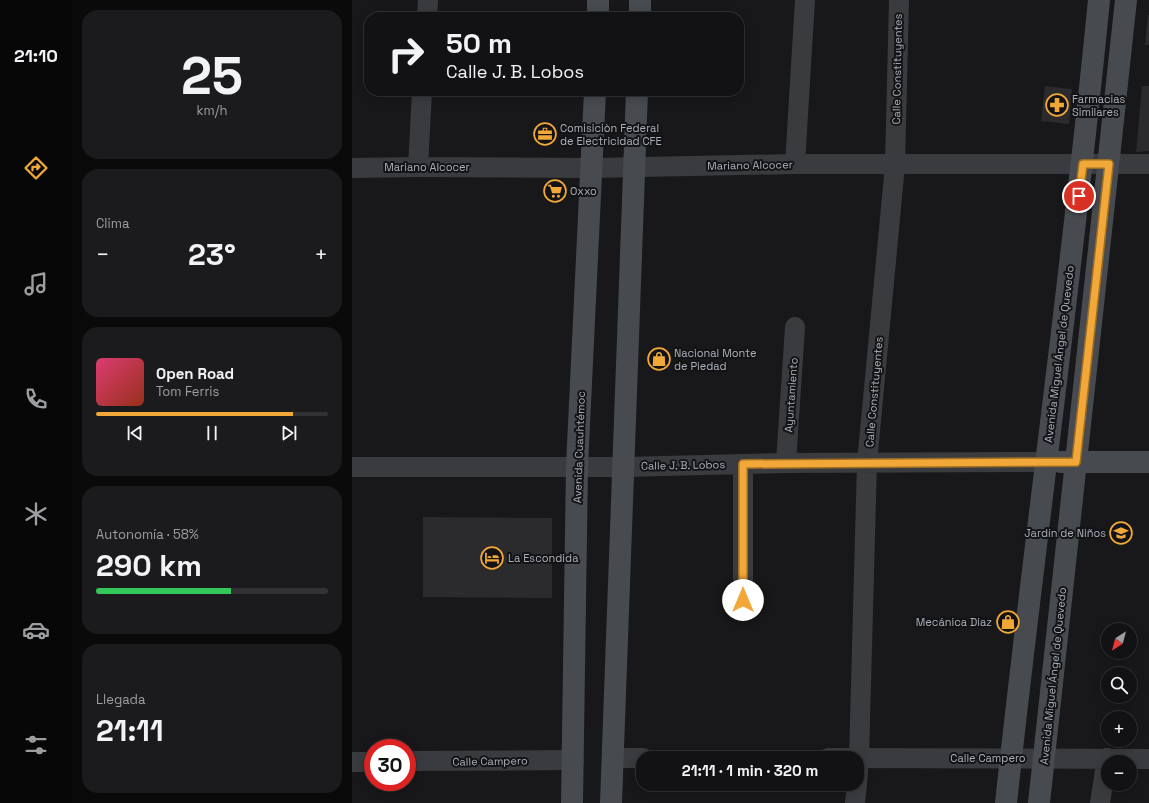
<!DOCTYPE html>
<html lang="es">
<meta charset="utf-8">
<style>
body{margin:0;font-family:"Space Grotesk",sans-serif;background:#1b1b1d;color:#f1f3f6;height:100vh;display:flex;flex-direction:column;font-size:15px;white-space:nowrap}
*{box-sizing:border-box;margin:0}
p{font-size:13px;color:#9c9ea0}
.icon{flex:none;width:22px;height:22px;fill:none;stroke:currentColor;stroke-width:2;stroke-linecap:round;stroke-linejoin:round}
.map{position:relative;flex:1;overflow:hidden}
.details{display:flex;flex-direction:column;gap:10px;padding:10px;background:#0a0a0b;width:280px}
.details>*{flex:none}
.guide{position:absolute;left:12px;top:12px;width:380px;height:84px;border-radius:16px;box-shadow:0 2px 10px #0003,0 0 0 1px #313234;background:#121214;color:#f1f3f6;overflow:hidden}
.needle{width:26px;rotate:216deg}
.controls{position:absolute;left:749px;top:623px;display:grid;gap:8px}
.controls a{display:grid;place-items:center;width:36px;height:36px;border-radius:50%;background:#121214;box-shadow:0 2px 10px #0003,0 0 0 1px #313234;font-size:20px}
.speed{position:absolute;left:12px;top:739px;display:flex;gap:8px;font-size:20px;font-weight:700;text-align:center}
.speed>*{display:grid;place-content:center;width:52px;height:52px;border-radius:50%;background:#121214;box-shadow:0 2px 10px #0003,0 0 0 1px #313234;line-height:1}
.speed .limit{border:6px solid #d22;background:#fff;color:#111}
.pin{position:absolute;display:grid;place-items:center;width:34px;height:34px;color:#fff;margin:-17px;border:2px solid #fff;border-radius:50%;box-shadow:0 1px 4px #0007}
.me{position:absolute;width:44px;margin:-22px;rotate:0deg;stroke-linejoin:round;filter:drop-shadow(0 0 3px #0008)}
.turn{display:flex;align-items:center;gap:14px;height:84px;padding:0 16px;font-size:18px}
.turn .icon{width:52px;height:52px;stroke-width:2.5}
.turn b{display:block;font-size:28px;line-height:34px}
.big{font-size:30px;font-weight:600;line-height:1.1}
.details .widget{flex:1;display:flex;flex-direction:column;justify-content:center;gap:6px;min-width:0;padding:0 14px;border-radius:16px;background:#1b1b1d}
.details .dial{align-items:center;gap:0}
.dial b{font-size:52px;line-height:1}
.song{display:flex;align-items:center;gap:12px}
.cover{width:48px;height:48px;border-radius:6px;background:linear-gradient(135deg,hsl(340 70% 55%),hsl(10 70% 35%))}
.played{height:4px;border-radius:2px;background:linear-gradient(90deg,#f2a838 85%,#313234 85%)}
.keys{display:flex;justify-content:space-around;direction:ltr}
.heat{display:flex;justify-content:space-between;align-items:center;font-size:22px;direction:ltr}
.charge{height:6px;border-radius:3px;background:linear-gradient(90deg,#34c759 58%,#313234 0)}
.trip{position:absolute;left:284px;top:751px;width:228px;height:40px;border-radius:16px;background:#121214;box-shadow:0 2px 10px #0003,0 0 0 1px #313234;font-weight:600;line-height:40px;text-align:center}
main{display:flex;flex:1;min-height:0}
.dock{display:flex;flex-direction:column;width:72px;justify-content:space-around;align-items:center;background:#070708;color:#9c9ea0}
.dock .icon{width:28px;height:28px}
.dock .selected{color:#f2a838}
.dock b{font-size:18px;color:#f1f3f6}
.map>svg:first-child{display:block}
</style>
<main>
<nav class="dock">
<b>21:10</b>
<svg class="icon selected" aria-label="directions" viewBox="0 0 24 24"><path d="M12 3l9 9-9 9-9-9zM9 14v-3h6M13 9l2 2-2 2"/></svg>
<svg class="icon" aria-label="music" viewBox="0 0 24 24"><path d="M9 18V5l10-2v13"/><circle cx="6" cy="18" r="3"/><circle cx="16" cy="16" r="3"/></svg>
<svg class="icon" aria-label="phone" viewBox="0 0 24 24"><path d="M5 4h4l2 5-3 2q2 4 5 5l2-3 5 2v4C11 20 4 13 5 4z"/></svg>
<svg class="icon" aria-label="climate" viewBox="0 0 24 24"><path d="M12 3v18M4 7l16 10M4 17L20 7"/></svg>
<svg class="icon" aria-label="car" viewBox="0 0 24 24"><path d="M5 17H2v-5l4-1 3-4h7l3 4 3 1v5h-3M9 17h6M6 11h13"/><circle cx="7" cy="17" r="2"/><circle cx="17" cy="17" r="2"/></svg>
<svg class="icon" aria-label="filters" viewBox="0 0 24 24"><path d="M4 7h16M4 17h16"/><circle cx="9" cy="7" r="2"/><circle cx="15" cy="17" r="2"/></svg>
</nav>
<section class="details">
<div class="widget dial"><b>25</b><p>km/h</p></div>
<div class="widget"><p>Clima</p>
<div class="heat"><a>−</a><b class="big">23°</b><a>+</a></div>
</div>
<div class="widget">
<div class="song"><i class="cover"></i><div><b>Open Road</b><p>Tom Ferris</p></div></div>
<div class="played"></div>
<div class="keys"><svg class="icon" aria-label="previous" viewBox="0 0 24 24"><path d="M18 5L8 12l10 7zM5 5v14"/></svg><svg class="icon" aria-label="pause" viewBox="0 0 24 24"><path d="M8 5v14M16 5v14"/></svg><svg class="icon" aria-label="next" viewBox="0 0 24 24"><path d="M6 5l10 7-10 7zM19 5v14"/></svg></div>
</div>
<div class="widget"><p>Autonomía · 58%</p><b class="big">290 km</b><div class="charge"></div></div>
<div class="widget"><p>Llegada</p><b class="big">21:11</b></div>
</section>
<div class="map">
<svg width="797" height="803" viewBox="0 0 797 803">
<rect width="100%" height="100%" fill="#18181a"/>
<path fill="#2b2b2e" d="M796,15H797V45H793Z
M693,86L720,89L717,124L689,121Z
M790,86H797V151L784,152Z
M71,517L200,518V598L71,597Z"/>
<g fill="none" stroke-linecap="round" stroke-linejoin="round">
<path stroke="#393b3f" stroke-width="20" d="M75,17L76,0
M443,164L453,0
M66,167L70,91
M0,168L66,167L240,168L443,164H797
M434,463L443,327
M391,464V600
M0,467H272L434,463L693,462
M261,758H291
M476,758L797,759
M55,761L222,760
M0,762H21
M505,784L507,758L515,463L543,165L547,0
M503,803L505,784
M748,803L755,758"/>
<path stroke="#474a4f" stroke-width="22" d="M246,17V0
M288,17V0
M709,462H797
M220,803L225,466L243,91
M259,803L285,91
M654,803C683,535 721,268 747,0
M687,803L774,0"/>
</g>
<g fill="none" stroke-linecap="round" stroke-linejoin="round">
<g stroke="#9d6d24" stroke-width="10">
<path id="route" d="M391,600V464L724,462L757,164H731L727,196"/>
</g>
<use href="#route" stroke="#f2a838" stroke-width="7"/>
</g>
<defs>
<g id="pharmacy-ring" transform="scale(1.15)"><circle r="9.5" fill="#131315" stroke="#f2a838" stroke-width="1.5"/><path d="M-2-6h4v4h4v4h-4v4h-4v-4h-4v-4h4Z" fill="#f2a838"/></g>
<g id="office-ring" transform="scale(1.15)"><circle r="9.5" fill="#131315" stroke="#f2a838" stroke-width="1.5"/><path d="M-6-3h4V-5.5h4V-3h4V5H-6ZM-1-4.5V-3h2v-1.5ZM-6 0V1H6V0Z" fill="#f2a838"/></g>
<g id="supermarket-ring" transform="scale(1.15)"><circle r="9.5" fill="#131315" stroke="#f2a838" stroke-width="1.5"/><path d="M-6-5.5h2.5l.6 2H6L4.5 2H-2.5L-4.4-4H-6ZM-1.5 3.2a1.3 1.3 0 1 0 .1 0ZM3 3.2a1.3 1.3 0 1 0 .1 0Z" fill="#f2a838"/></g>
<g id="shop-ring" transform="scale(1.15)"><circle r="9.5" fill="#131315" stroke="#f2a838" stroke-width="1.5"/><path d="M-5-2.5h2.3a2.7 3.5 0 0 1 5.4 0H5L5.5 6h-11ZM-1.5-2.5h3a1.5 2.3 0 0 0-3 0Z" fill="#f2a838"/></g>
<g id="school-ring" transform="scale(1.15)"><circle r="9.5" fill="#131315" stroke="#f2a838" stroke-width="1.5"/><path d="M0-5L7-2L0 1L-7-2ZM-4 1L0 2.5L4 1V4Q0 6-4 4Z" fill="#f2a838"/></g>
<g id="hotel-ring" transform="scale(1.15)"><circle r="9.5" fill="#131315" stroke="#f2a838" stroke-width="1.5"/><path d="M-6-4.5h1.5V1H6V5H4.5V3h-9V5H-6ZM-4 0a1.8 1.8 0 1 1 3.6 0ZM.5 0V-2.5h3Q6-2.5 6 0Z" fill="#f2a838"/></g>
</defs>
<g fill-rule="evenodd">
<use href="#pharmacy-ring" x="705" y="105"/>
<use href="#office-ring" x="193" y="134"/>
<use href="#supermarket-ring" x="203" y="191"/>
<use href="#shop-ring" x="307" y="359"/>
<use href="#school-ring" x="769" y="533"/>
<use href="#hotel-ring" x="140" y="558"/>
<use href="#shop-ring" x="656" y="622"/>
</g>
<g text-anchor="middle" dominant-baseline="central" stroke-width="4" stroke-linejoin="round" paint-order="stroke">
<g font-size="11" fill="#aab0ba" stroke="#131315">
<text transform="translate(545 69) rotate(-89)">Calle Constituyentes</text>
<text transform="translate(398 165) rotate(-1)">Mariano Alcocer</text>
<text x="75" y="167">Mariano Alcocer</text>
<text transform="translate(707 354) rotate(-83)">Avenida Miguel Ángel de Quevedo</text>
<text transform="translate(522 392) rotate(-85)">Calle Constituyentes</text>
<text transform="translate(439 395) rotate(-86)">Ayuntamiento</text>
<text transform="translate(227 447) rotate(-88)">Avenida Cuauhtémoc</text>
<text transform="translate(331 465) rotate(-1)">Calle J. B. Lobos</text>
<text transform="translate(701 676) rotate(-84)">Avenida Miguel Ángel de Quevedo</text>
<text x="636" y="758">Calle Campero</text>
<text transform="translate(138 761) rotate(-1)">Calle Campero</text>
</g>
<g font-size="11" fill="#aab0ba" stroke="#131315" text-anchor="start">
<text x="720" y="99">Farmacias<tspan x="720" dy="13">Similares</tspan></text>
<text x="208" y="128">Comisiciòn Federal<tspan x="208" dy="13">de Electricidad CFE</tspan></text>
<text x="218" y="191">Oxxo</text>
<text x="322" y="353">Nacional Monte<tspan x="322" dy="13">de Piedad</tspan></text>
<text x="754" y="533" text-anchor="end">Jardín de Niños</text>
<text x="156" y="558">La Escondida</text>
<text x="640" y="622" text-anchor="end">Mecánica Diaz</text>
</g>
</g>
</svg>
<div class="controls">
<a><svg class="needle" viewBox="-14 -14 28 28"><path d="M0-13l5 13h-10z" fill="#e53935"/><path d="M0 13l5-13h-10z" fill="#9c9ea0"/></svg></a>
<a><svg class="icon" aria-label="search" viewBox="0 0 24 24"><circle cx="10" cy="10" r="6"/><path d="M15 15l6 6"/></svg></a>
<a>+</a>
<a>−</a>
</div>
<div class="speed"><div class="limit">30</div></div>
<div class="pin" style="left:727px;top:196px;background:#d93025"><svg class="icon" aria-label="arrive" viewBox="0 0 24 24"><path d="M6 21V4h12l-3 4 3 4H6"/></svg></div>
<svg class="me" style="left:391px;top:600px" viewBox="-20 -20 40 40"><circle r="19" fill="#fff"/><path d="M0-13L10 11 0 6-10 11z" fill="#f2a838"/></svg>
<div class="trip">21:11 · 1 min · 320 m</div>
<div class="guide">
<div class="turn"><svg class="icon" aria-label="right" viewBox="0 0 24 24"><path d="M7 20v-9h11M14 6l5 5-5 5"/></svg><div><b>50 m</b>Calle J. B. Lobos</div></div>
</div>
</div>
</main>
